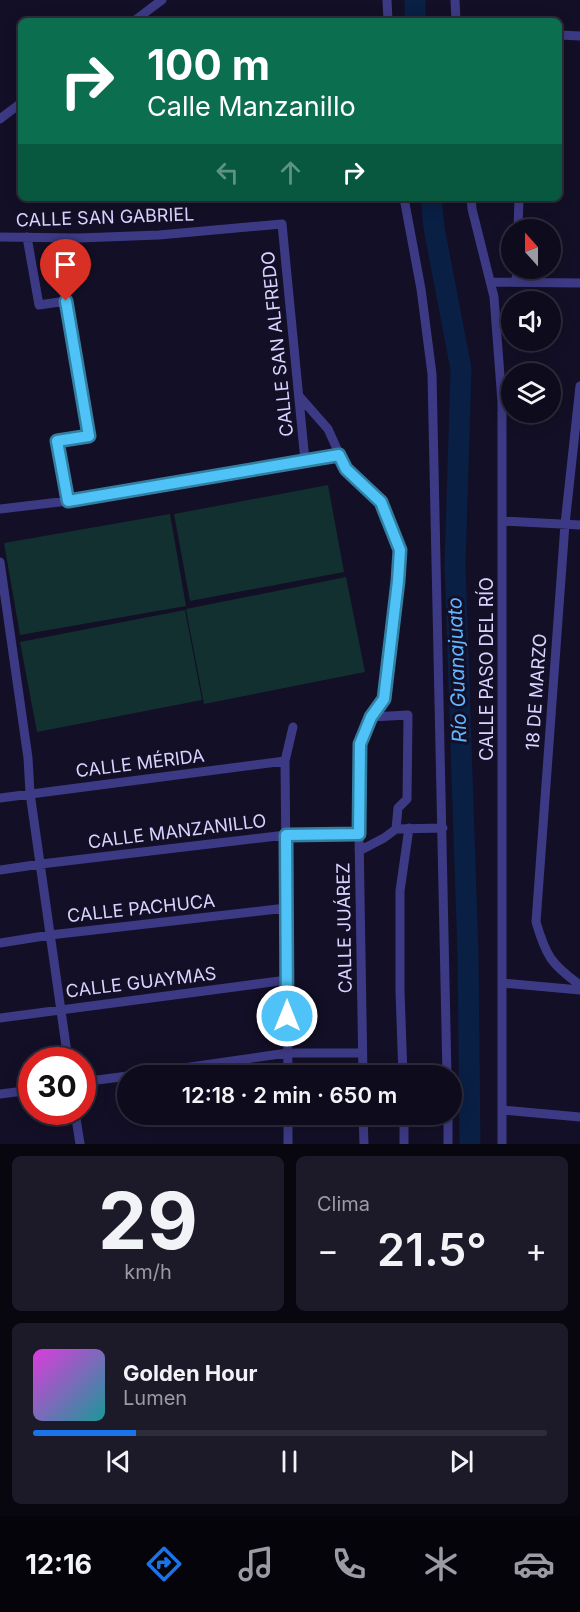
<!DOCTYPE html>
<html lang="es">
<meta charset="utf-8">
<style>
body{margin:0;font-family:Inter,sans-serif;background:#1c1929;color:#f1f3f6;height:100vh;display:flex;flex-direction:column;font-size:22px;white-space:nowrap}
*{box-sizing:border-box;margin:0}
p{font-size:20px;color:#9b9ba3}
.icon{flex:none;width:33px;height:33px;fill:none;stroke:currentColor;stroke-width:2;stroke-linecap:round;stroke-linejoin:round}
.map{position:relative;height:1144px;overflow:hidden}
.drawer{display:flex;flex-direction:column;gap:12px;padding:12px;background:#08060f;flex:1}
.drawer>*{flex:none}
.hud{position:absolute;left:18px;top:18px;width:544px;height:183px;border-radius:9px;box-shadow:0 3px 15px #0003,0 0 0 2px #2e2b3b;background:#0b6e4f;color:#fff;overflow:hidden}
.needle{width:39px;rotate:339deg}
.controls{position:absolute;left:501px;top:219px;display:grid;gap:12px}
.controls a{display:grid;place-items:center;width:60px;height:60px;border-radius:50%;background:#0e0b1c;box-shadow:0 3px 15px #0003,0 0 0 2px #2e2b3b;font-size:30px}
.speed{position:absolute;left:18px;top:1047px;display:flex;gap:12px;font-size:30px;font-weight:700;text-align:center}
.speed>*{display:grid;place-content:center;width:78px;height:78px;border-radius:50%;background:#0e0b1c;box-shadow:0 3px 15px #0003,0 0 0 2px #2e2b3b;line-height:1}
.speed .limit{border:9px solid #d22;background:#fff;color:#111}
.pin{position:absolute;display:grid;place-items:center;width:51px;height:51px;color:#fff;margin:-62px -26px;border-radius:50% 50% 50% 0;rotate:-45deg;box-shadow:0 0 6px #0007}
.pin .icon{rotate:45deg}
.me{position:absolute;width:66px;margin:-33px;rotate:0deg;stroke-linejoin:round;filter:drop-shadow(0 0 4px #0008)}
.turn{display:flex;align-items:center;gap:21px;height:126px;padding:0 30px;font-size:27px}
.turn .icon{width:78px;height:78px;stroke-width:2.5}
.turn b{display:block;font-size:42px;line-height:51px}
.lanes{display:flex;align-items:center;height:57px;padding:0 30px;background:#0003;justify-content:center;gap:30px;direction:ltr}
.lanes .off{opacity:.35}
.big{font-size:45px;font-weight:600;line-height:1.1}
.drawer .widget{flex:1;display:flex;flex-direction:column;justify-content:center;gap:9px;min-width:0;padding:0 21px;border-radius:9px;background:#1c1929}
.drawer .dial{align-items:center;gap:0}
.dial b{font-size:78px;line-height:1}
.song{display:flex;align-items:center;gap:18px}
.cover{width:72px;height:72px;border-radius:9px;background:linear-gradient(135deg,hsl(300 70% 55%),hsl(180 70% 35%))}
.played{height:6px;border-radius:3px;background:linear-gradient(90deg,#1a73e8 20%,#2e2b3b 20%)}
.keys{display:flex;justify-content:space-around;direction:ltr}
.heat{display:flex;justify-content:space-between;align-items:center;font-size:33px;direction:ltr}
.drawer .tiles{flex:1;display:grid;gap:12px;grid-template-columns:1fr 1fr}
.widget:last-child{grid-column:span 2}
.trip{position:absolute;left:117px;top:1065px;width:345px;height:60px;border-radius:30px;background:#0e0b1c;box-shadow:0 3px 15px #0003,0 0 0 2px #2e2b3b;font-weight:600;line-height:60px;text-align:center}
.tabs{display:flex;height:96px;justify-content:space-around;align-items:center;background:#06040b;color:#9b9ba3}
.tabs .icon{width:42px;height:42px}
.tabs .active{color:#1a73e8}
.tabs b{font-size:27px;color:#f1f3f6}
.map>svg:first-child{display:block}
</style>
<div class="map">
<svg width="580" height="1144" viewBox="0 0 580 1144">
<rect width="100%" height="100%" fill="#130f26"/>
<path fill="#12302f" d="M328,485L344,572L190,601L174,514Z
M170,514L186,606L20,635L4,543Z
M346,577L365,672L204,704L186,609Z
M185,610L202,700L37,732L20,642Z"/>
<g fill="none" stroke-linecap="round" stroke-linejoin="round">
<path stroke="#0a1f44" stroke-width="21" d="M415,0V21
M431,198L434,228L461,369L455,564L468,955L470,1144"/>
<path stroke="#3d3a85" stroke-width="9" d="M387,0L388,21
M455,0L456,21
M134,21L162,0
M560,35L580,36
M0,119L21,103
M404,198L421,289L432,374L447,1076
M471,198L472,209L494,297L502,402V1144
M518,230L519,198
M0,237L79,238L159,235L282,224L305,461
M27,237L39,305L66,301L89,436L57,441L68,501
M516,281L517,268
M491,282L580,283
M580,386L565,524L536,922C546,956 551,964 580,985
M299,396L328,429L346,469L381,502L400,550L398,581L384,699L371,717L360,745L359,834L363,1076
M0,509L68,501L339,455
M502,521L580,525
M0,562L28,758L30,793L68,1060
M371,717L408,715L407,799L398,808L396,829
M0,798L285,761
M359,851L384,838L396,829L443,828
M0,870L41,864L286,835L359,834
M0,943L50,935L286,908
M502,983L580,990
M0,1018L287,980
M128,1076L287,1053H362
M288,1076L285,761L293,727
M403,1076L400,991V891L409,828
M82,1082L128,1076
M0,1094L32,1090
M502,1110L580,1117
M75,1112L80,1144
M288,1114V1144
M363,1114L364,1144
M404,1114V1144
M448,1114V1144"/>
</g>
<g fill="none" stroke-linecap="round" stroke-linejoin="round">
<g stroke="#337fa1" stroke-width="15">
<path id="route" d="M66,301L89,436L57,441L68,501L339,455L346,469L381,502L400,550L398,581L384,699L371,717L360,744L359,834L286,835L287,1016"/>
</g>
<use href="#route" stroke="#4fc3f7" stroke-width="10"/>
</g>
<g text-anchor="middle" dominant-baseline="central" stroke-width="6" stroke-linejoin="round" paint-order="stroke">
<g font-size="18" fill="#d9d4ff" stroke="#130f26">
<text transform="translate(105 217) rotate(-2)">CALLE SAN GABRIEL</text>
<text transform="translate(277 344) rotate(-96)">CALLE SAN ALFREDO</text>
<text transform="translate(486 669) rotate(-90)">CALLE PASO DEL RÍO</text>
<text transform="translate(536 692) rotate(-86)">18 DE MARZO</text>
<text transform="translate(140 763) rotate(-7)">CALLE MÉRIDA</text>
<text transform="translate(177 831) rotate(-7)">CALLE MANZANILLO</text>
<text transform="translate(141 908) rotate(-6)">CALLE PACHUCA</text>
<text transform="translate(344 928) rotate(-91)">CALLE JUÁREZ</text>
<text transform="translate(141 982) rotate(-7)">CALLE GUAYMAS</text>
</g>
<g font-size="20" font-style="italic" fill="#62b6ff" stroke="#130f26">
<text transform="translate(457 670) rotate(-92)">Río Guanajuato</text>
</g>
</g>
</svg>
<div class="controls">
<a><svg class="needle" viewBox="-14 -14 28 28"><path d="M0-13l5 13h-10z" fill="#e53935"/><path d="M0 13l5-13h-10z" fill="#9b9ba3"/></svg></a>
<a><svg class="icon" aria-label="sound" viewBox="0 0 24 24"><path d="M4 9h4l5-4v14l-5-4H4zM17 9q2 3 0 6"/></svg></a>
<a><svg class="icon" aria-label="layers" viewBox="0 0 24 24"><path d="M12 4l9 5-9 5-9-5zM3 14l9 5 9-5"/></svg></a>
</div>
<div class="speed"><div class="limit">30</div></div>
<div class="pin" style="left:66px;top:301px;background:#d93025"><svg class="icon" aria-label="arrive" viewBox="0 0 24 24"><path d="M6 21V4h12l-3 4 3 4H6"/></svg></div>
<svg class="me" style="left:287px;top:1016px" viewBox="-20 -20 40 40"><circle r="17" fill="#4fc3f7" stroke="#fff" stroke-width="3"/><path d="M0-11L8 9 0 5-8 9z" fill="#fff"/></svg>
<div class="trip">12:18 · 2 min · 650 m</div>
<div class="hud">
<div class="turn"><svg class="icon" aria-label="right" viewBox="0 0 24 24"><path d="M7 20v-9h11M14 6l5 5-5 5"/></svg><div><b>100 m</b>Calle Manzanillo</div></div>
<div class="lanes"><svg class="icon off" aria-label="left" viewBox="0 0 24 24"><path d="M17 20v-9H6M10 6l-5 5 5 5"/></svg><svg class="icon off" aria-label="ahead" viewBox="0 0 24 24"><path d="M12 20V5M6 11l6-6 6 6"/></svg><svg class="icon" aria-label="right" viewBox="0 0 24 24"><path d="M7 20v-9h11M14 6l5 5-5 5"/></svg></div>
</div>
</div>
<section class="drawer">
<div class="tiles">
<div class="widget dial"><b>29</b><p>km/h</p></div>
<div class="widget"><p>Clima</p>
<div class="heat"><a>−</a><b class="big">21.5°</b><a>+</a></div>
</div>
<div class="widget">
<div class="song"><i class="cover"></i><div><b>Golden Hour</b><p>Lumen</p></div></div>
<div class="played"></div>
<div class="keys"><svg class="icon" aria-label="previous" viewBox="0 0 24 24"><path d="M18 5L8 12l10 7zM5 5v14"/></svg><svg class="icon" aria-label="pause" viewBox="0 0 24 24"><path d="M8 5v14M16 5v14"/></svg><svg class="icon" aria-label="next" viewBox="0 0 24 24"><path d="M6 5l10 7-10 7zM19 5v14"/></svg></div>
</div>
</div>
</section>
<nav class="tabs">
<b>12:16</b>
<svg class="icon active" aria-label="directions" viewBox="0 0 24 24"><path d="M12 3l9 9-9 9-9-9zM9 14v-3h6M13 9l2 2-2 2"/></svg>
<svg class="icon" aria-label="music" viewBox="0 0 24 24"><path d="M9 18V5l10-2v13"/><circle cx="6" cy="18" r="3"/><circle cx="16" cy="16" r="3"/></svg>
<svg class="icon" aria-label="phone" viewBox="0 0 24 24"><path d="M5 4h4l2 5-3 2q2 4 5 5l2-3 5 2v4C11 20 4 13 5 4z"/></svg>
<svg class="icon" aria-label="climate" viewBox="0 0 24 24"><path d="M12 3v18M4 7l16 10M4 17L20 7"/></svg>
<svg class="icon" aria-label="car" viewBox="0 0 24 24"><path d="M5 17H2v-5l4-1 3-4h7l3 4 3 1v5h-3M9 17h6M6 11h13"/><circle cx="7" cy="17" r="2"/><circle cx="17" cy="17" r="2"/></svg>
</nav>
